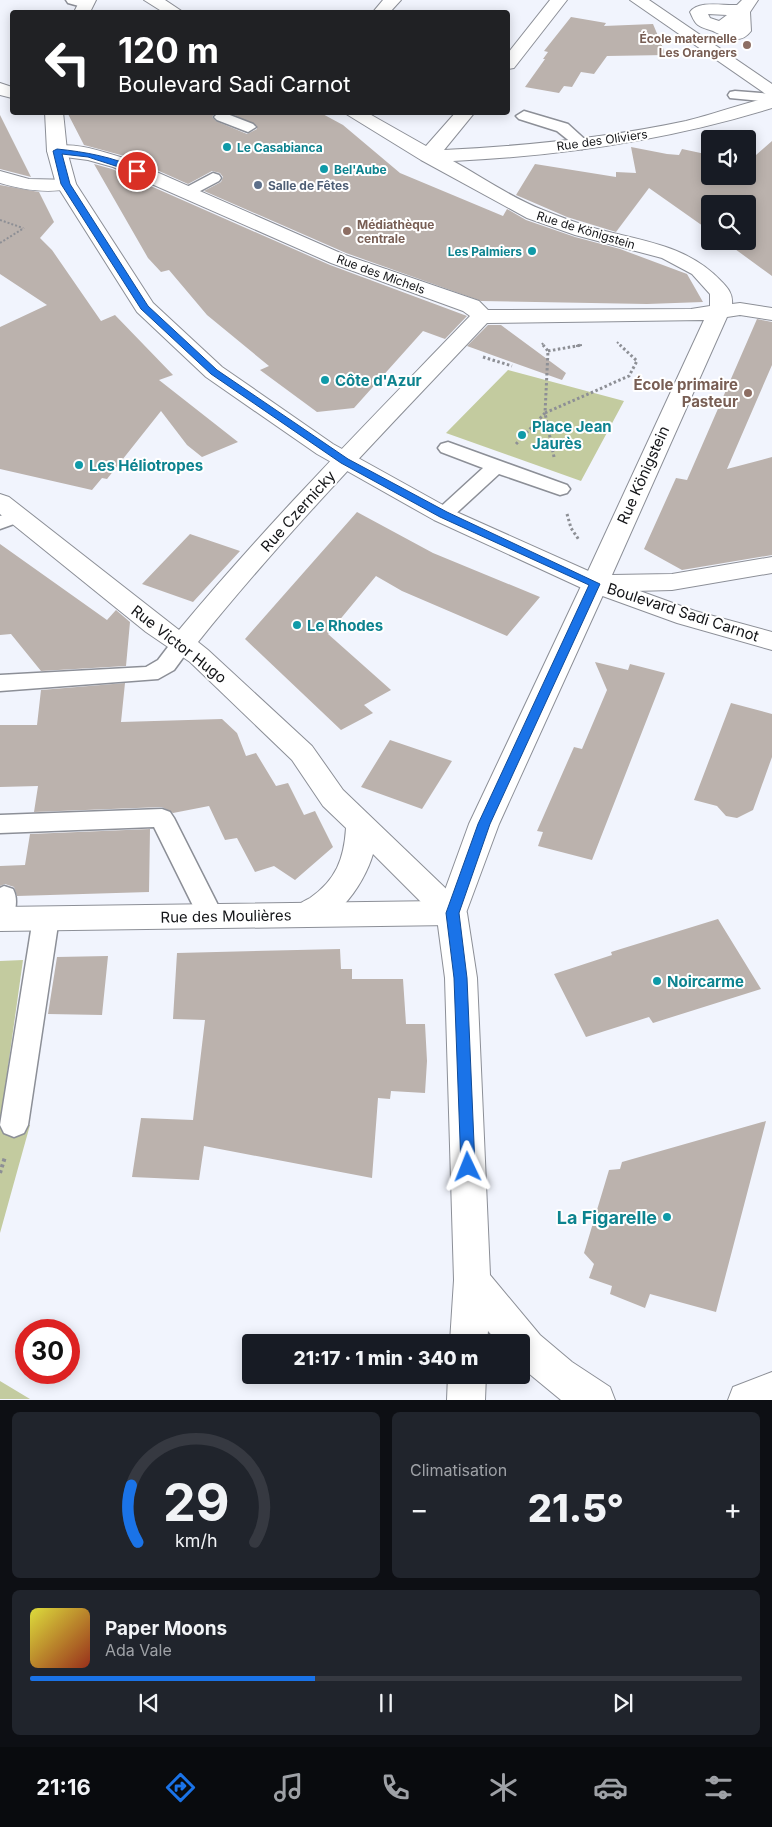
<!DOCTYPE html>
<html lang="fr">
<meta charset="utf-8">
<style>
body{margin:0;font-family:Inter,sans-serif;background:#20242c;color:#f1f3f6;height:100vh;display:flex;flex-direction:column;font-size:19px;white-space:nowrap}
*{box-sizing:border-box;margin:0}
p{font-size:16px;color:#9ea1a6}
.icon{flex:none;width:28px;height:28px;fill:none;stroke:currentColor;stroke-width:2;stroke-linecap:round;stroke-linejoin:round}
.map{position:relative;height:1400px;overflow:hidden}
.panel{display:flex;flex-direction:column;gap:12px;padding:12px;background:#0d0f14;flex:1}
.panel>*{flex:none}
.banner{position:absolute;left:10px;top:10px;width:500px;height:105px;border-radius:5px;box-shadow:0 2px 12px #0003;background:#202124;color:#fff;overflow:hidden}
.tools{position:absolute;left:701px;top:130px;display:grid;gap:10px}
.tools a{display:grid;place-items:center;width:55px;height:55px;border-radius:5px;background:#171b24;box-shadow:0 2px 12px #0003;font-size:25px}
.speed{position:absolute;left:15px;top:1319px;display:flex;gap:10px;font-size:25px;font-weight:700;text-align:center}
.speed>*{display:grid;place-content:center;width:65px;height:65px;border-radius:50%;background:#171b24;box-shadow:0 2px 12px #0003;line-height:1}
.speed .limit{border:8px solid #d22;background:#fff;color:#111}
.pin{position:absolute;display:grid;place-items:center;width:42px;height:42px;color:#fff;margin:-21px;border:2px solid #fff;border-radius:50%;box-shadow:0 1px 5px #0007}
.me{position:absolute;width:55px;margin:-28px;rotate:358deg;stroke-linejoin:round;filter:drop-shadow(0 0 4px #0008)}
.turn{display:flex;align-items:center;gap:18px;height:105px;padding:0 25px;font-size:22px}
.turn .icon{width:65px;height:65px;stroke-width:2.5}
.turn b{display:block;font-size:35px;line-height:42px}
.big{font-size:38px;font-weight:800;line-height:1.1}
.panel .widget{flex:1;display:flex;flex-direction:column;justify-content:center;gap:8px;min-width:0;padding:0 18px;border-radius:8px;background:#20242c}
.panel .dial{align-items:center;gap:0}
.dial svg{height:130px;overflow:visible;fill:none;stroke:#363941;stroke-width:7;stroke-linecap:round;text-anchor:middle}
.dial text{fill:#f1f3f6;stroke:none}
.song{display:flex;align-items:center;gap:15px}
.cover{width:60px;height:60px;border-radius:8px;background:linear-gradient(135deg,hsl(60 70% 55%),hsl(10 70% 35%))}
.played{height:5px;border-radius:2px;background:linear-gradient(90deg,#1a73e8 40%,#363941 40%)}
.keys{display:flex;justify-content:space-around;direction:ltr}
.heat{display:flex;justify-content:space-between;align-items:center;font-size:28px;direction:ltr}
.panel .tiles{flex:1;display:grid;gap:12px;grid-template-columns:1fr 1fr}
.widget:last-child{grid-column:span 2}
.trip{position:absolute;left:242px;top:1334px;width:288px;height:50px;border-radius:5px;background:#171b24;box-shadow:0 2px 12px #0003;font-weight:800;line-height:50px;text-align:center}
.dock{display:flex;height:80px;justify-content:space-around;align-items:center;background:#090b0e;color:#9ea1a6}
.dock .icon{width:35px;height:35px}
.dock .current{color:#1a73e8}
.dock b{font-size:22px;color:#f1f3f6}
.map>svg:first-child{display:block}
</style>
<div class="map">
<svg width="772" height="1400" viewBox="0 0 772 1400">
<rect width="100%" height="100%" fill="#f1f4fd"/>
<path fill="#c3cb9f" d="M508,370L624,401L581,481L446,433Z
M23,960L0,1124L30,1125L0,1233V961Z
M0,1381L30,1399H0Z"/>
<path fill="#bbb2ad" d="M571,17L606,23L604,26L653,24L666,55L607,56L594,74L581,72L572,87L564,86L559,93L525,87L545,59H543L548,52L544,51Z
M67,112H216L212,117L216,121L247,134L257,129V126L228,112H319L343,125L400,173L503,216L507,209L526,220L575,237L620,249L687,274L703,302L647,304L481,301L346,253L204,191L221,182L223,177L220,173L212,171L188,184L128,157L84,145Z
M0,115L31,177L0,169Z
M772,141V276L724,241H748V204H710V231L649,188L616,232L567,217L516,195L535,164L616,177V172L636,173L631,147L667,154L679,155L682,149L710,155V176H748V162Z
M94,164L112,169L330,265L467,316L445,339L423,331L354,408L317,412L260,370L269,366L207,315L169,270L161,272L148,258Z
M0,185L39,192L54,222L40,238L52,250L101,321L115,315L173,375L159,380L238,442L202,457L187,445L161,411L107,479L102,478L92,490L0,469V327L47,305L0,274Z
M757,319L772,322V365L727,469L772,457V555L682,570L644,549L676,478L687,480Z
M488,325H501L566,373L562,380L467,346Z
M357,512L433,553L540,597L507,636L402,591L376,576L328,634L391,690L364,705L373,713L341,730L245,639Z
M190,534L240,551L193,602L142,584Z
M0,544L107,620L116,610L130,622L126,666L41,671L11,634L0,635Z
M595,662L628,670L630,664L665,673L592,860L538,846L543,832L537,831L574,747L582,749L607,690Z
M125,683L121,722L222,719L237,733L246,756L256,753L276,786L288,783L304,815L315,811L333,847L295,880L274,866L255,872L237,838L225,840L209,806L173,813L162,807L34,812L38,786L0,787V725H37L41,690Z
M731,703L772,714V757L753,810L737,818L726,816L717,806L694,800Z
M390,740L452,761L422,809L361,787Z
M150,829L149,892L17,896L14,887L5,884L0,886V866L25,865L30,834Z
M718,919L761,989L653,1023L649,1017L586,1037L554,974L612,955L611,952Z
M340,949L341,969H352V979H403L406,1024H425L427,1061L425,1093L391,1091L390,1099L378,1098L372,1178L204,1146L199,1180L132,1177L141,1118L193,1120L205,1020L173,1019L177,953Z
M108,956L102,1015L48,1014L57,957Z
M766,1121L716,1312L650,1294L645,1308L610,1294L612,1286L589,1278L594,1264L584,1253L609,1170L620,1169L622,1162Z"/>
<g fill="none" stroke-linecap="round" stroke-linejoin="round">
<g stroke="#8c8f97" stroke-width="3">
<path id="service" d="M66,0H87L93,4L86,8L68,3Z
M735,91L772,94V102L730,98L728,95L730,92Z
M524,111L568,124L590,144L582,149L577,147L557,131L519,119L516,116Z
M222,112L253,124L256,127L248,132L217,120L214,117L217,114Z
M213,173L219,175L221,178L219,181L187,198L179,193L181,190Z
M448,442L567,485L570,489L567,493L560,495L499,474L450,519L443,521L436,519L433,515L436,511L483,468L441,452L438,448L441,444Z
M18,510L25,512L28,516L25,520L0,529V516Z
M182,637L190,639L193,644L174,670L158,679L0,691V675L146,667L158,660L174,639Z
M162,809L170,812L174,818L224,917L220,924L211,927L202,924L154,827L0,833V815Z
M4,886L13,889C19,900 15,915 9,926L0,929V888Z
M46,908L55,911L59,918L28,1125L24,1133L14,1137L4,1133L0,1125L33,918L37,911Z"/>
</g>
<g stroke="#8c8f97" stroke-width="2">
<path id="minor" d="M144,0H165L183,12H163Z
M383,0H401L390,12H373Z
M550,0H567L514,68L508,69V53Z
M630,0H649L772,84V108C668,140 562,156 453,161C482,177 512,198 543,210C558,216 574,222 590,227C638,241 685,243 721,281C728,288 733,294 732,304L740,303L772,308V320L740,315L727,317L612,575L672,574L772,557V573L672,590L595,592L586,590L582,584L704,320L487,323C388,428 288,530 198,642L208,650L312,746L343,790L463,905L467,913L477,978L490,1275L540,1335L572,1362L610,1387L615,1400H561L521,1367V1342H498L488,1331L487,1342H450L454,1280L445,978L437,918L373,854C364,885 331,935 294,923L290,915C295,905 301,903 310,898C336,880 344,859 346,828L323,806L292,760L190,662L146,632L0,514V494L9,497L179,630C270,520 371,419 470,316L463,311L331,263L113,167L88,160L50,155L47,151L50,147C75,141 103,152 127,159L345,255L479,301L488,310L691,309L710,306V294L692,274L662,258L575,235L527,218L421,160L343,112H366L426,146L456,112H475L444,150C525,146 606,138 686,121C714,114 742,104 770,97Z
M742,0H758L750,12L751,31C740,46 725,37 713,31C708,29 702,28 698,25C694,22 692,16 690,12C699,0 723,6 737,5ZM708,14L727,15L719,21L710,18Z
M0,83L12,87V98L0,95Z
M772,1372V1400H728L733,1387Z
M448,1375H486L485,1400H447Z"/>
</g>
<g stroke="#8c8f97" stroke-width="2">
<path id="tertiary" d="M0,171L29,179L73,180L76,184L73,188C48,194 24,190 0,183Z
M595,576L604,578L608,584L499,824L463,921L452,925L0,931V907L441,901L469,824L582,584L586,578Z"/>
</g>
<g stroke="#8c8f97" stroke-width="2">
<path id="secondary" d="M80,0H96L90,12H74Z
M45,112H63L67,151L76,184L153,303L222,367L333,444L452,510L604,578L695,611L772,632V650L677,623L586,590L434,520L317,454L206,377L137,312L56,184L47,151Z"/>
</g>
<path stroke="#8d8f95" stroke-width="2" stroke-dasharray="2 2" stroke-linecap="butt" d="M0,220L23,228
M0,243L24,228
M617,342L621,346
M542,343L544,346
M576,346L582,345"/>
<path stroke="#8d8f95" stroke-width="3" stroke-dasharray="2.5 2.5" stroke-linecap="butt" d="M548,351L582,345
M483,357L512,366
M516,444L545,413L548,351L543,345
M554,457L545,413L629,376L637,361L620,345
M567,514L571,528L579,540"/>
<path stroke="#8d8f95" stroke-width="4" stroke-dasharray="3 3" stroke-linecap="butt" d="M0,1173L5,1157"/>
<use href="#service" fill="#fff" fill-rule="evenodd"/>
<use href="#minor" fill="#fff" fill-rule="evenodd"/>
<use href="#tertiary" fill="#fff" fill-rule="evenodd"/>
<use href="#secondary" fill="#fff" fill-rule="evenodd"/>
</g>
<path fill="#1a73e8" stroke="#114b97" d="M57,149C86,152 113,157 139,169L141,171L137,173L88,157L62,154L70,184L148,306L217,370L348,459L447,512L600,584L490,824L459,913L467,978L475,1167L473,1172L468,1173L463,1172L461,1167L454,978L446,913L478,824L589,585L440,517L341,463L211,374L141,309L61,184L53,151Z"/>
<g fill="#8d6e63" stroke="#fff" stroke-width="2">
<circle cx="747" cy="45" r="5"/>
<circle cx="347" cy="231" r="5"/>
<circle cx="748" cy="393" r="5"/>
</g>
<g fill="#0f9aa8" stroke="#fff" stroke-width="2">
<circle cx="227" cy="147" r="5"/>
<circle cx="324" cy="169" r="5"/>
<circle cx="532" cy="251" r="5"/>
<circle cx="325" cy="380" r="5"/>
<circle cx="522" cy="435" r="5"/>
<circle cx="79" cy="465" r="5"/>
<circle cx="297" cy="625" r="5"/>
<circle cx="657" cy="981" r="5"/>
<circle cx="667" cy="1217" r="5"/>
</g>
<circle fill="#5c6f8a" stroke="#fff" stroke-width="2" cx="258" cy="185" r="5"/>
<g text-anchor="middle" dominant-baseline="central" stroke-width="4" stroke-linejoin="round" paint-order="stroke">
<g font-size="12" font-weight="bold" fill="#785e54" stroke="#fff" text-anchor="end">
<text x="737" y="38">École maternelle<tspan x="737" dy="14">Les Orangers</tspan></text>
<text x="357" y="224" text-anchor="start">Médiathèque<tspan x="357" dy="14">centrale</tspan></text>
</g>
<g font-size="12" fill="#131417" stroke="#fff">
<text transform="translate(602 140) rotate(-8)">Rue des Oliviers</text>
<text transform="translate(586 230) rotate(17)">Rue de Königstein</text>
<text transform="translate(381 274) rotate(20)">Rue des Michels</text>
</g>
<g font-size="12" font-weight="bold" fill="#0d838f" stroke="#fff" text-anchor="start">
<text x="237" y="147">Le Casabianca</text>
<text x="334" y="169">Bel'Aube</text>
<text x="522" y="251" text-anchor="end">Les Palmiers</text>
</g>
<g font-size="12" font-weight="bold" fill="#4e5e75" stroke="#fff" text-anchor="start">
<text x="268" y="185">Salle de Fêtes</text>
</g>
<g font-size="15" font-weight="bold" fill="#0d838f" stroke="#fff" text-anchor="start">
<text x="335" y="380">Côte d'Azur</text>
<text x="532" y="426">Place Jean<tspan x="532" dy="17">Jaurès</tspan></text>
<text x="89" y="465">Les Héliotropes</text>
<text x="307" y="625">Le Rhodes</text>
<text x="667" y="981">Noircarme</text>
</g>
<g font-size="15" font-weight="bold" fill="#785e54" stroke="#fff" text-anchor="end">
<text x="738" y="384">École primaire<tspan x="738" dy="17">Pasteur</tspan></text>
</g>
<g font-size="15" fill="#131417" stroke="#fff">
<text transform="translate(643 475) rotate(-66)">Rue Königstein</text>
<text transform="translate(298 511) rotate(-48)">Rue Czernicky</text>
<text transform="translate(683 612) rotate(18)">Boulevard Sadi Carnot</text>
<text transform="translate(179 644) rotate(38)">Rue Victor Hugo</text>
<text transform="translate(226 916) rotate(-1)">Rue des Moulières</text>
</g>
<g font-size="18" font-weight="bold" fill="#0d838f" stroke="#fff" text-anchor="end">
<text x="657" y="1217">La Figarelle</text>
</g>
</g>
</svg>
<div class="tools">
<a><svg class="icon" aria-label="sound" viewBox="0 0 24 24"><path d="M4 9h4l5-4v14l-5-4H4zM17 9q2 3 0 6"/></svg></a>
<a><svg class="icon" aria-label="search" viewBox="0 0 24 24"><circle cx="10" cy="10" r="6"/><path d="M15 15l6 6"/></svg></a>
</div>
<div class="speed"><div class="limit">30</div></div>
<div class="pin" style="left:137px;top:171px;background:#d93025"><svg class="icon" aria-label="arrive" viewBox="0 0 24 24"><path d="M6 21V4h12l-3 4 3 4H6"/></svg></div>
<svg class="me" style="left:468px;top:1167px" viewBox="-20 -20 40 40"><path d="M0-17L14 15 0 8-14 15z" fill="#1a73e8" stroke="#fff" stroke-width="4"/></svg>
<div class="trip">21:17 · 1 min · 340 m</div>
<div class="banner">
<div class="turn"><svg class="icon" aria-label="left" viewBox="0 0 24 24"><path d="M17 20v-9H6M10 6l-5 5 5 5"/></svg><div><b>120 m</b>Boulevard Sadi Carnot</div></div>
</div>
</div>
<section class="panel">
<div class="tiles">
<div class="widget dial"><svg viewBox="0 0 100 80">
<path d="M14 69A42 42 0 1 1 86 69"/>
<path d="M14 69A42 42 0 0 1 10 34" stroke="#1a73e8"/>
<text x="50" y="56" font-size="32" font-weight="700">29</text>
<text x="50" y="72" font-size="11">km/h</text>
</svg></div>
<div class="widget"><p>Climatisation</p>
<div class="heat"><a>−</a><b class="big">21.5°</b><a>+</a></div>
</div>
<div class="widget">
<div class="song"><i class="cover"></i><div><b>Paper Moons</b><p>Ada Vale</p></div></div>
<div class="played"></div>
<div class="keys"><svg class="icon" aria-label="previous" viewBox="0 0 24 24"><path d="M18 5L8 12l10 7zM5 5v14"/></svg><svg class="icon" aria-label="pause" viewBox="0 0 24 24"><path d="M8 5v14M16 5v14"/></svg><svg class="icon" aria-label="next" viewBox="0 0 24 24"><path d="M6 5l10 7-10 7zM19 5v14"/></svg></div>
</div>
</div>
</section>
<nav class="dock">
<b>21:16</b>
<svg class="icon current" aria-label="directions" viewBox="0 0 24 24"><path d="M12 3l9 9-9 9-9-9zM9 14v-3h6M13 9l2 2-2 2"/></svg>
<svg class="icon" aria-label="music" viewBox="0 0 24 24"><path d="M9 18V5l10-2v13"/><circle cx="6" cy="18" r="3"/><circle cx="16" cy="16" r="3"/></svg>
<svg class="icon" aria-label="phone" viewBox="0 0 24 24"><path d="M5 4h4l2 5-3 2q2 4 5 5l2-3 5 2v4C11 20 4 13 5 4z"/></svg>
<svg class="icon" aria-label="climate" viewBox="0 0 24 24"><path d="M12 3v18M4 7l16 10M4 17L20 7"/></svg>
<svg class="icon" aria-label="car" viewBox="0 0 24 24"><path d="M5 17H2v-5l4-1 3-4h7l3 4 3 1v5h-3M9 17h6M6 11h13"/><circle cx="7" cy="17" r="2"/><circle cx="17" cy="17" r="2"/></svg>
<svg class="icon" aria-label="filters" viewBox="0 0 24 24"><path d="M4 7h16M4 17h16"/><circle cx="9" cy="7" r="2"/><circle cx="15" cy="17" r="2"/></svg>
</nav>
